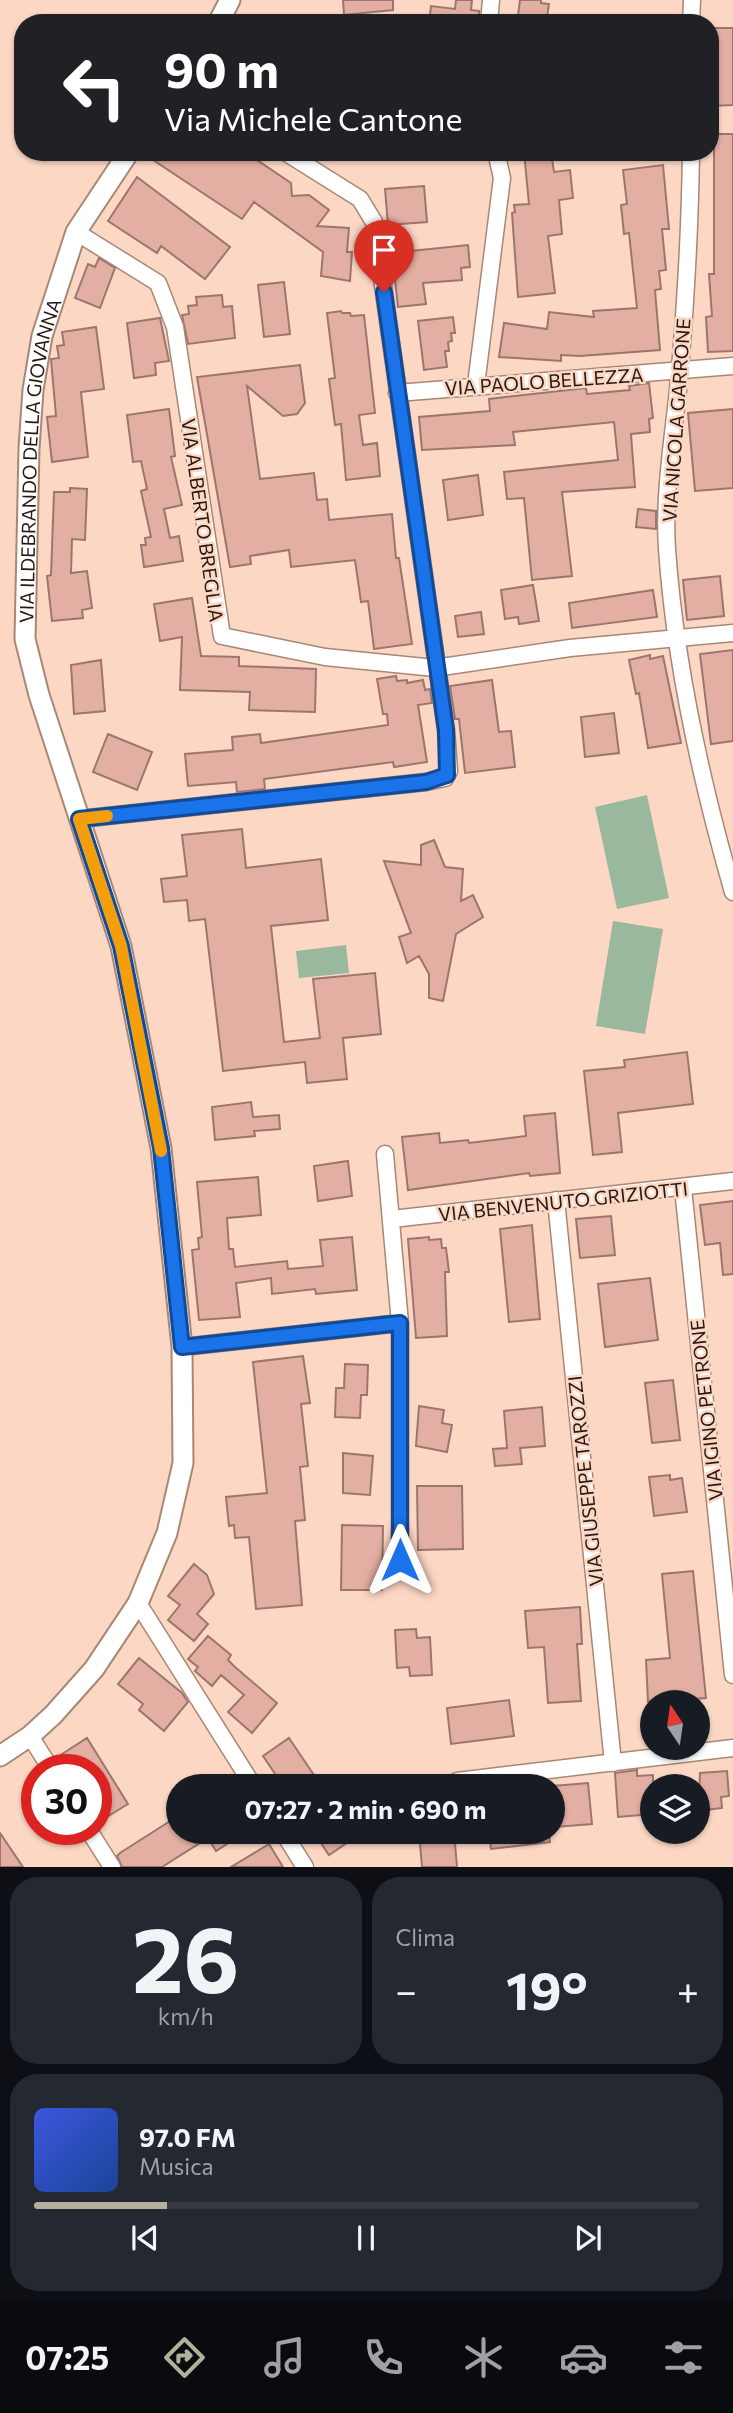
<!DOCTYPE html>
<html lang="it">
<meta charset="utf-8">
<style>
body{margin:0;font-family:Commissioner,sans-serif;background:#242831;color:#f1f3f6;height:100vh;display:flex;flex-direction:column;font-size:26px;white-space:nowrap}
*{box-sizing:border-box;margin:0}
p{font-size:23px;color:#9ea1a6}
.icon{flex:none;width:38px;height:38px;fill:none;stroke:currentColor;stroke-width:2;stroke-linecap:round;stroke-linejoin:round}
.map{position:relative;height:1867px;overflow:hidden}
.side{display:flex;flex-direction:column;gap:10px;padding:10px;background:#0d0f14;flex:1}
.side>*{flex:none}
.guide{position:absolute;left:14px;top:14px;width:705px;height:147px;border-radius:28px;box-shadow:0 2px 5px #0004;background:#202124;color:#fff;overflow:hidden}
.needle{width:46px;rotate:347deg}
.buttons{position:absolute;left:640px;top:1690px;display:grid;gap:14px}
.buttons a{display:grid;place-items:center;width:70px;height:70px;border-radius:50%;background:#171b24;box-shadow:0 2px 5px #0004;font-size:35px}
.speed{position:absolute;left:21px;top:1754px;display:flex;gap:14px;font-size:35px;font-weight:700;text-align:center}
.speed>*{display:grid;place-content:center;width:91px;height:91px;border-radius:50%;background:#171b24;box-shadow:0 2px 5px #0004;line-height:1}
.speed .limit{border:10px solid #d22;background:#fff;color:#111}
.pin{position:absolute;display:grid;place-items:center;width:60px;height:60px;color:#fff;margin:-72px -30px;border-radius:50% 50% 50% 0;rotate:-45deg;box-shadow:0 0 7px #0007}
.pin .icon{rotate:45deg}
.me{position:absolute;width:77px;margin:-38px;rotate:0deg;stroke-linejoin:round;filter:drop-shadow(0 0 5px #0008)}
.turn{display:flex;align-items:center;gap:24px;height:147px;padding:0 35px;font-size:32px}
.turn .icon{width:91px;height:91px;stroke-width:2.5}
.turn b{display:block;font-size:49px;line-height:60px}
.big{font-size:52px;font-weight:700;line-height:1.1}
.side .card{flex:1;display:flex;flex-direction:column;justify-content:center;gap:10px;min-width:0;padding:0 24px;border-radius:28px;background:#242831}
.side .dial{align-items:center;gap:0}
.dial b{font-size:91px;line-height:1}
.song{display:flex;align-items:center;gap:21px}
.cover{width:84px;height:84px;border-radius:10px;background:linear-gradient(135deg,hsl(230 70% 55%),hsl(220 70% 35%))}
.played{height:7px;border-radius:4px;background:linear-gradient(90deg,#b3b19c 20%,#363941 20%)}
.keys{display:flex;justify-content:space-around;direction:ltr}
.heat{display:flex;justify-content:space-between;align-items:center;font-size:38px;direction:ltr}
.side .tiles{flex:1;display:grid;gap:10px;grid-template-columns:1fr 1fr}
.card:last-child{grid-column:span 2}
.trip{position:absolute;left:166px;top:1774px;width:399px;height:70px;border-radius:35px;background:#171b24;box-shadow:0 2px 5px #0004;font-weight:700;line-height:70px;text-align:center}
.tab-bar{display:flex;height:112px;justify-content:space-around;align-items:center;background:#090b0e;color:#9ea1a6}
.tab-bar .icon{width:49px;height:49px}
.tab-bar .on{color:#b3b19c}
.tab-bar b{font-size:32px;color:#f1f3f6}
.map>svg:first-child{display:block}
</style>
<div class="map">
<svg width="733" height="1867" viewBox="0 0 733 1867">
<rect width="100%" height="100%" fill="#fcd8c4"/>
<path fill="#99b89e" d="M647,795L669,898L617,909L595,807Z
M613,921L663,929L645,1034L596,1026Z
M346,945L349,973L299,978L296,951Z"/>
<path fill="#e4afa3" stroke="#9b766e" stroke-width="2" d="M343,0H393V10L344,15Z
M456,0H472L471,10L479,11V23H429L431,6L455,9Z
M520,0H541V3L549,4L546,23H517Z
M710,28H733V105L711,106Z
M714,134H733V351L708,352L706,317L712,316L709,274H714Z
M141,152H245L291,183L292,196L309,195L329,210L317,226L349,228L347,252H352L350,281L321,276L323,252L254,202L242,219Z
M524,152H551L554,172L570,170L573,198L559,200L562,234L548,236L555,293L518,297L512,213L515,212L514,205L529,204Z
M663,165L669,229H662L666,270L659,271L661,289L655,290L660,350L580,356L561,355V361L499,357L504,323L547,329L549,312L594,317L593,311L637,308L629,233L624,234L621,205L627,204L623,170Z
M137,177L230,247L205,279L161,246L157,253L108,221Z
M424,186L427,222L388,225L385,189Z
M468,245L470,267L461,268L462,280L423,283L426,304L398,307L392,253Z
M99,258L115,268L100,308L75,298L88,264L95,267Z
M284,282L290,334L264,337L258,285Z
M222,295L223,307L232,306L235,338L188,344L182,315L189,314L188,306L197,305L196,297Z
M341,311L342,313H350L351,316L364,315L375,413L359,415L363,445L377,443L380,476L346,480L341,424L335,425L329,379L335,378L327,313Z
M453,317L455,333H451L452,341L448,342L449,351H445L447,367L424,370L418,321Z
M160,318L169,361L155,363L156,375L134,378L127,323Z
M96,327L104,389L81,392L88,457L52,462L47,417L56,416L51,359L59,358L57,346L64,345L62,332Z
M300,365L305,403L297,414L283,416L247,386L260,479L314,473L317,500L327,499L329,520L392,514L396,558H399L412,644L374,649L368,601L361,602L355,560L291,567L289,550L250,556L251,564L230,567L197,377Z
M649,383L653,418L649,419L650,432L631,434L635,487L562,492L572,576L532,580L524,498L507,499L504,472L618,460L614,422L513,432L515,445L422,450L419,417L490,411L489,399L586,388L587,394L630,390L629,386Z
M169,409L175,456L171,457L182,505L164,509L170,538L179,536L183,561L144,567L141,545H146L145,538L151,537L141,491L147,489L141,461L133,462L127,415Z
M733,409V488L695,491L688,413Z
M478,475L483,515L448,520L443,480Z
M70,488L87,489L85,540L72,539L71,573L87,571L92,608L82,610L83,618L52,621L47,576L51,575L54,492H70Z
M638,509L656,511V529L636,527Z
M720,576L724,616L687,620L683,580Z
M533,585L539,621L519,624L518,617L505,619L501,590Z
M653,590L657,617L572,628L569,603Z
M192,598L201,656L239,657V666L316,669L315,712L249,710L250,692L180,690L182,637L160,641L154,604Z
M481,612L484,634L458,637L455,616Z
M733,650V741L711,744L700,654Z
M650,655V659L663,656L681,743L648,748L639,693L636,694L629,660Z
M101,660L105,711L74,714L71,665Z
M396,676L397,681L407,680V683L423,680L425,690L430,689L432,703L418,705L427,762L394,767L393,762L264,779L265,789L237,792L236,782L188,786L185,754L233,750L232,737L260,734L261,743L388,725L387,714H383L377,679Z
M492,680L499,732L511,731L515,767L465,773L459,719H455L450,686Z
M614,713L619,753L585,757L581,717Z
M108,734L152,752L137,790L93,772Z
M242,829L246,868L321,859L328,920L271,926L284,1042L320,1038L313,979L375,973L381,1034L343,1038L347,1079L307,1083L305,1062L223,1071L205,919L189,921L187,900L164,902L161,879L187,876L182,835Z
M434,840L445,867L463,869L461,901L473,895L483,917L456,934L443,1001L429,998V974L419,956L407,963L399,937L411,933L384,861L421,865V845Z
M687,1052L693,1104L618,1113L622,1152L593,1155L584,1071L625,1067L624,1060Z
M251,1102L253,1117L279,1115L280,1129L254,1131L255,1136L215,1140L212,1107Z
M555,1113L560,1173L530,1176L529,1173L408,1190L402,1137L439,1133L440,1143L468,1140L469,1143L526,1136L524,1116Z
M348,1161L352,1196L318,1201L314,1166Z
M258,1177L261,1215L227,1218L229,1249H233L235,1267L287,1261L288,1269L323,1266L320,1240L352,1237L357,1290L316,1294L315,1289L272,1294L271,1278L236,1283L240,1317L199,1320L192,1250L199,1249L198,1238L202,1237L197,1182Z
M733,1201V1274L723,1275L720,1243L705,1245L700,1205Z
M611,1216L615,1255L580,1258L576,1219Z
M532,1225L540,1319L509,1322L500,1229Z
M429,1237V1240L441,1239L442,1248H446L449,1272H445L447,1336L416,1338L408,1239Z
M650,1278L658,1340L605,1347L598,1284Z
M303,1356L310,1403L301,1404L308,1466L300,1467L305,1520L295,1521L302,1605L256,1609L249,1537L235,1538L234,1525L229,1526L226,1497L267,1493L253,1362Z
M345,1364L368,1365L367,1395H361L360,1418L335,1417L336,1388H344Z
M673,1380L680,1440L652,1443L645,1383Z
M419,1406L444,1410L442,1423L452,1425L447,1452L416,1446Z
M542,1407L545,1446L520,1448L522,1464L495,1466L493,1449L507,1448L504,1411Z
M343,1453L373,1456L370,1495L343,1493Z
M670,1475V1480L682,1478L687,1512L654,1516L649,1477Z
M417,1486H462L463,1549L418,1550Z
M342,1525L383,1526L382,1590H341Z
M194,1564L207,1575L214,1594L197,1614L208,1624L194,1641L168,1620L180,1605L168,1596Z
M693,1571L706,1698L648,1702L646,1660L670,1658L662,1574Z
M580,1607L582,1644H577L581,1701L548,1703L544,1647L528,1648L525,1611Z
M416,1629L417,1638L430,1637L432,1675L410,1676L409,1667L397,1668L395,1630Z
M208,1636L231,1655L228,1660L235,1667L277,1703L252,1733L228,1712L244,1695L221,1675L212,1686L195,1671L198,1667L188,1659Z
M139,1658L182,1693L188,1702L164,1731L139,1710L143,1704L118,1684Z
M509,1700L514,1736L451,1744L447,1708Z
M87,1738L128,1804L97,1823L96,1769H67L59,1756Z
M289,1738L322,1787H284L263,1756Z
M637,1770V1776L653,1775V1814L618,1817L615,1773Z
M727,1771L729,1796L721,1797L722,1808L698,1811L700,1773Z
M588,1783L592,1824L555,1827L553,1786Z
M178,1816V1832H220L227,1844L216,1851L208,1838L162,1867H122L117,1856L120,1853Z
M324,1832H363L329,1855L321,1843L328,1839Z
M419,1832H454L457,1867H422Z
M489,1832H549L550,1842L491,1849Z
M0,1833L23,1867H0Z
M269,1844L283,1867H231Z"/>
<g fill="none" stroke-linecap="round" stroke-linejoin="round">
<g stroke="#a88774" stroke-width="19">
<path id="minor" d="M489,23L491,0
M691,23L692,0
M691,152C690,225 686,297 680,369C675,429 663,489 667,549C675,664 701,781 733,892
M76,232L158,283L175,327L222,636L325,657L435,668L570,648L733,633
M476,385L502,178L496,152
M397,393L733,366
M79,819L426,782L445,778L449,771L446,730L374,222L360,199L285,152
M385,1154L400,1323V1560
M683,1188L733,1675
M556,1200L613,1763
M392,1219L733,1181
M182,1347L400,1323
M138,1603L254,1787
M30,1736L51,1769
M457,1781L733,1748
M88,1829L112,1867
M283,1832L305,1867"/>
</g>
<g stroke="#a88774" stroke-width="23">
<g id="tertiary">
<path d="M218,23L230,0"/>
<path id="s1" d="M0,1756L30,1736L53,1715L94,1669L138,1603L167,1533L183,1463L182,1347L161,1148L121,946L39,695L25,639L29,448L33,390L42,336L76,232L129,152"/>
</g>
</g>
<use href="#minor" stroke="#fff" stroke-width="16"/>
<use href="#tertiary" stroke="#fff" stroke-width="19"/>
</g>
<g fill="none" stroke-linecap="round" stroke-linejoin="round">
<g stroke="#114b97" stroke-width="18">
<path id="route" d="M384,292L446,730L447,775L426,782L79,819L121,946L161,1148L182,1347L400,1323V1560"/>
</g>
<use href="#route" stroke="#1a73e8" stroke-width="12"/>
<path stroke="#f59e0b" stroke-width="12" d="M107,816L79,819L121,946L161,1151"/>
</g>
<g text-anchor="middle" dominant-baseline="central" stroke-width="5" stroke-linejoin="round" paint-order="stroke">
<g font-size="19" fill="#271a12" stroke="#fcd8c4">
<text transform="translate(544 381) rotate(-4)">VIA PAOLO BELLEZZA</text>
<text transform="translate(676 420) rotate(-86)">VIA NICOLA GARRONE</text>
<text stroke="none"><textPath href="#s1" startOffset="1379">VIA ILDEBRANDO DELLA GIOVANNA</textPath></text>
<text transform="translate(203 520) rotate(82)">VIA ALBERTO BREGLIA</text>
<text transform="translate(563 1201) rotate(-6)">VIA BENVENUTO GRIZIOTTI</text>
<text transform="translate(706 1410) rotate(-96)">VIA IGINO PETRONE</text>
<text transform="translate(585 1481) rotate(-96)">VIA GIUSEPPE TAROZZI</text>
</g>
</g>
</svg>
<div class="buttons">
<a><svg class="needle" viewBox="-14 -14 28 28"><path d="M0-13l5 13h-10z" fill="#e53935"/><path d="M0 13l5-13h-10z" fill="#9ea1a6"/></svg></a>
<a><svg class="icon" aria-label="layers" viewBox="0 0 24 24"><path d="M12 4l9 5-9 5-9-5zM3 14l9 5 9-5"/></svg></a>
</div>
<div class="speed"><div class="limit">30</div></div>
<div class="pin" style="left:384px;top:292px;background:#d93025"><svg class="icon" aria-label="arrive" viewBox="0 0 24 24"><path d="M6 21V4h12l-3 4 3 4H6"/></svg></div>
<svg class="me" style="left:400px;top:1560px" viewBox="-20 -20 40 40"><path d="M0-17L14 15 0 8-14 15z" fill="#1a73e8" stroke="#fff" stroke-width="4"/></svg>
<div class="trip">07:27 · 2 min · 690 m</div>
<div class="guide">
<div class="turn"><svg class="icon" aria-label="left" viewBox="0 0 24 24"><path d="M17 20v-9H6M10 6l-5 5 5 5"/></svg><div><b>90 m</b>Via Michele Cantone</div></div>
</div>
</div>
<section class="side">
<div class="tiles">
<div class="card dial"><b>26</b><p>km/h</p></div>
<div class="card"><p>Clima</p>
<div class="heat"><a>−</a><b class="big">19°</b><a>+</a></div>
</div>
<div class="card">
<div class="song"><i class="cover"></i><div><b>97.0 FM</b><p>Musica</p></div></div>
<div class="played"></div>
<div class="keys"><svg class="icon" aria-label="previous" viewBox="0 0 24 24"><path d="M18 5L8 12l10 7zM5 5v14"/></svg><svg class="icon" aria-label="pause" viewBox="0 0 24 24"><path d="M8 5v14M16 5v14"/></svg><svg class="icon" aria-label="next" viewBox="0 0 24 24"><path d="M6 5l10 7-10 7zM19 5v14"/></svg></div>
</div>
</div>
</section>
<nav class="tab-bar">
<b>07:25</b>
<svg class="icon on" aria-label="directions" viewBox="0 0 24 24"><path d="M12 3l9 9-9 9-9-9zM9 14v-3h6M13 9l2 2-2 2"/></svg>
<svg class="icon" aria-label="music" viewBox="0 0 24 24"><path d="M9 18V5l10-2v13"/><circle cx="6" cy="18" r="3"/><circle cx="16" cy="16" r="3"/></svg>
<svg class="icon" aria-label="phone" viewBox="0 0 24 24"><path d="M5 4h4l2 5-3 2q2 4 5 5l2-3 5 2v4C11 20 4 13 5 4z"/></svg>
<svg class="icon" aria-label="climate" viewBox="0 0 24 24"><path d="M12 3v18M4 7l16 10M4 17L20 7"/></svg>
<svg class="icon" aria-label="car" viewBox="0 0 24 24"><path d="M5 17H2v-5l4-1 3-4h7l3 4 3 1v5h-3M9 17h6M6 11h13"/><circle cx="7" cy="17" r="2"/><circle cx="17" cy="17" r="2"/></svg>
<svg class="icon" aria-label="filters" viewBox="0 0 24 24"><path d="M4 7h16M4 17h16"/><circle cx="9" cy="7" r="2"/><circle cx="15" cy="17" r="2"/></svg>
</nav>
